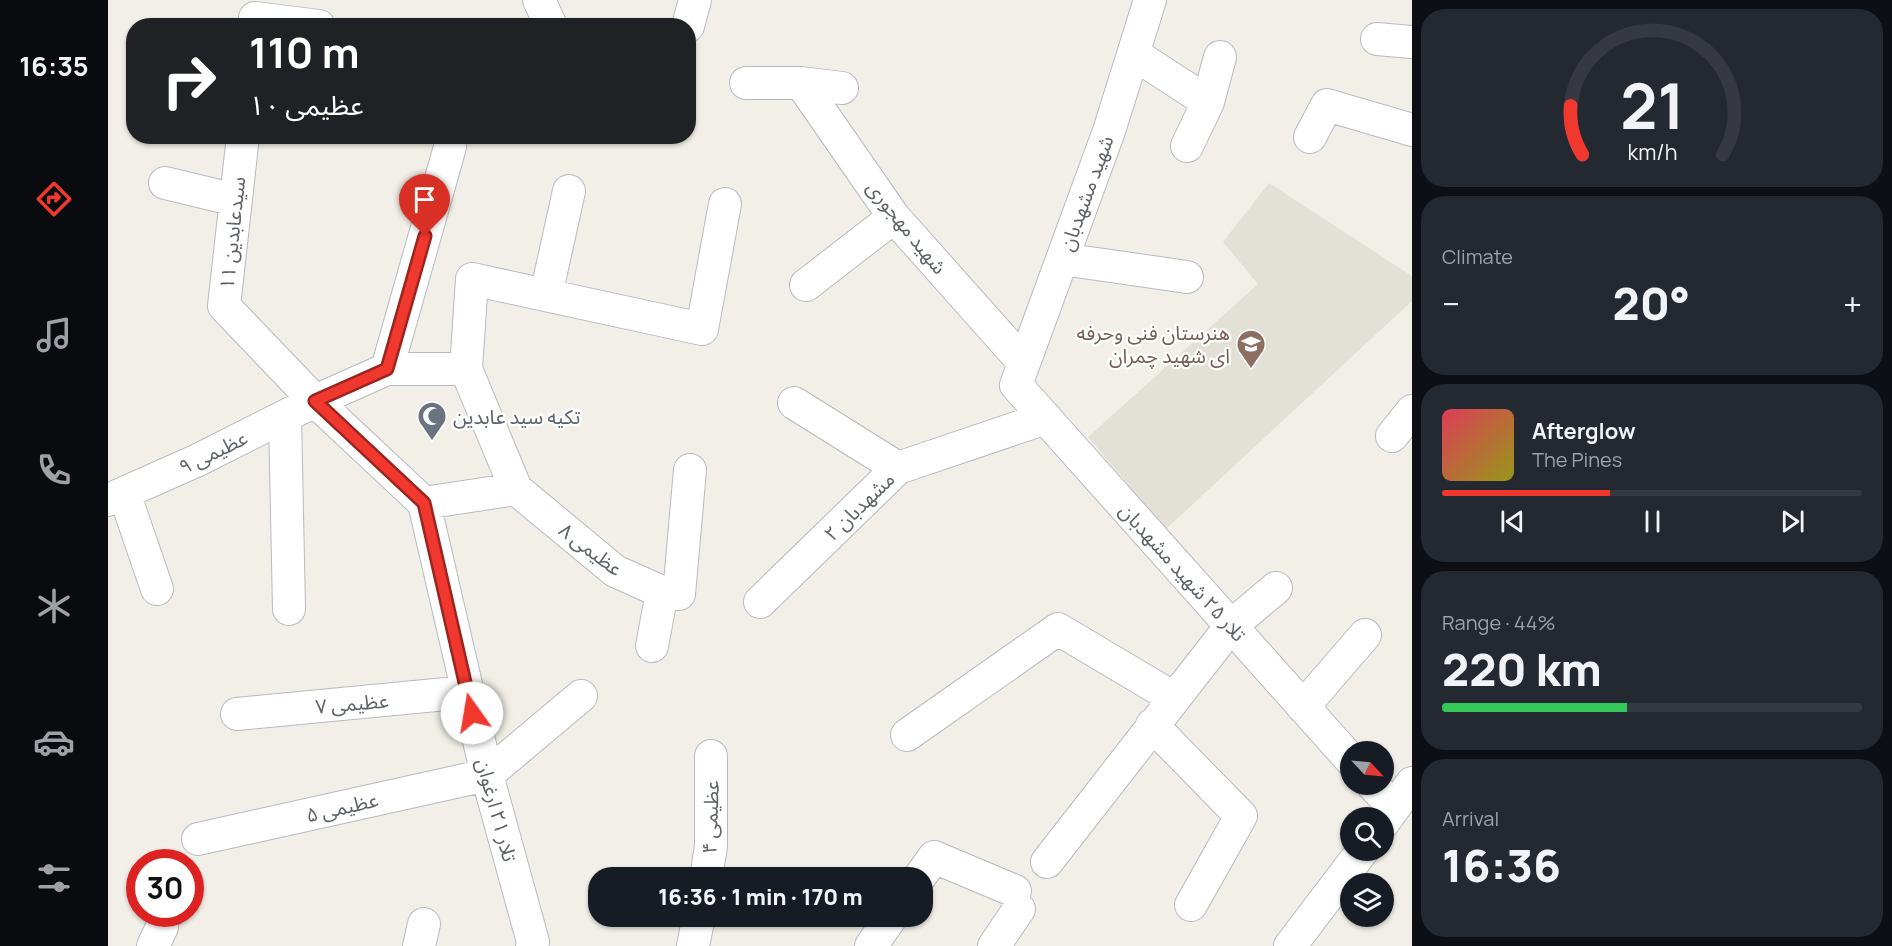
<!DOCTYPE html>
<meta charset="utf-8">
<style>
body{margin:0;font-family:Manrope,"Noto Sans Arabic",sans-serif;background:#242831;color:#f1f3f6;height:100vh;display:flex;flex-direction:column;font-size:22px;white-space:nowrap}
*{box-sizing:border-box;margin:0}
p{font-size:20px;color:#9ea1a6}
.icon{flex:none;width:33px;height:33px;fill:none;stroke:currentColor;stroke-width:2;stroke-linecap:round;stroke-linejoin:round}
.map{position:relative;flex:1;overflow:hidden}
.panel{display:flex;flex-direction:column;gap:9px;padding:9px;background:#0d0f14;width:480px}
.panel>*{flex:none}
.guide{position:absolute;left:18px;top:18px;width:570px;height:126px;border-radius:24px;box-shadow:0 2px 4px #0004;background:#202124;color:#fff;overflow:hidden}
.needle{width:39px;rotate:116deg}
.buttons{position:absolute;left:1232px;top:741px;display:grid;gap:12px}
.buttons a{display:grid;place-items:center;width:54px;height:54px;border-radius:50%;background:#171b24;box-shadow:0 2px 4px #0004;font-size:30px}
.speed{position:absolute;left:18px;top:849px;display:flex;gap:12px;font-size:30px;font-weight:700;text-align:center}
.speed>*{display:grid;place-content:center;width:78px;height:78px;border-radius:50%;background:#171b24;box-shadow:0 2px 4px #0004;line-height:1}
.speed .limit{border:9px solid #d22;background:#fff;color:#111}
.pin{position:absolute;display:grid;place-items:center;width:51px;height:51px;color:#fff;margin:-62px -26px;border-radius:50% 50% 50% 0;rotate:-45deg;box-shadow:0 0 6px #0007}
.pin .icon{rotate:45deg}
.me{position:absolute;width:66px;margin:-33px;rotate:347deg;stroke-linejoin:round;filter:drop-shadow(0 0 4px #0008)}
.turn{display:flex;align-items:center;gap:21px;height:126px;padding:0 24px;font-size:27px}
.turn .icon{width:78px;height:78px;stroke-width:2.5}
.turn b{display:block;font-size:42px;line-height:51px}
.big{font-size:45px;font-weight:800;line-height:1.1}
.panel .widget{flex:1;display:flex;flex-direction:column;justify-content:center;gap:9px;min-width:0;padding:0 21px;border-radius:24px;background:#242831}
.panel .dial{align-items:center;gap:0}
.dial svg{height:156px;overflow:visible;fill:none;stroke:#363941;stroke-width:7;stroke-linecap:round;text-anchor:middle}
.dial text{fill:#f1f3f6;stroke:none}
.song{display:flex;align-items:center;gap:18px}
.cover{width:72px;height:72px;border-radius:9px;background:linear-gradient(135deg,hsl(350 70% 55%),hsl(60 70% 35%))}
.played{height:6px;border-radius:3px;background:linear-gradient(90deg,#f0382e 40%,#363941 40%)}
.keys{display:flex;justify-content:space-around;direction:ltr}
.heat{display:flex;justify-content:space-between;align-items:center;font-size:33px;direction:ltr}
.charge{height:9px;border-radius:4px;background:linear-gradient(90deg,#34c759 44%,#363941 0)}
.trip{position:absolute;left:480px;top:867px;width:345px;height:60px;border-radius:24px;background:#171b24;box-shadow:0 2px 4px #0004;font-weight:800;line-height:60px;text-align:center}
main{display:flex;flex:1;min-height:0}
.tabs{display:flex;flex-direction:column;width:108px;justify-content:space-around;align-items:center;background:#090b0e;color:#9ea1a6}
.tabs .icon{width:42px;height:42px}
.tabs .on{color:#f0382e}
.tabs b{font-size:27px;color:#f1f3f6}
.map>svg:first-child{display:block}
</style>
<main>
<nav class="tabs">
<b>16:35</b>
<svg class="icon on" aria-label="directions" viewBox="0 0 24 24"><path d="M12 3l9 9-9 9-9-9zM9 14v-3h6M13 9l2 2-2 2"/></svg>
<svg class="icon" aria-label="music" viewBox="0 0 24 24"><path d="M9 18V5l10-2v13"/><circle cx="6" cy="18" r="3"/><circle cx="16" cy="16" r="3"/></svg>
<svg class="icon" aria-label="phone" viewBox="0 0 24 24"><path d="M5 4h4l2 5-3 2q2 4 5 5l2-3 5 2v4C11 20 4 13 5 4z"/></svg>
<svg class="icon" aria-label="climate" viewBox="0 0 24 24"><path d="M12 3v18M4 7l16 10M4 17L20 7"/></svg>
<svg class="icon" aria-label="car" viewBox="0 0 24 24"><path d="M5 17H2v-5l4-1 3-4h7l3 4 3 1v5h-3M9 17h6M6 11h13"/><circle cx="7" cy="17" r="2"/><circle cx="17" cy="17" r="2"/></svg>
<svg class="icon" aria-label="filters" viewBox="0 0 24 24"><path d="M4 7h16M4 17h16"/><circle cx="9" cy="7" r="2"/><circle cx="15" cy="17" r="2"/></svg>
</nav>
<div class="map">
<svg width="1304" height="946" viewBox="0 0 1304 946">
<rect width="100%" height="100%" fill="#f1efe7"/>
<path fill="#e3e0d8" d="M1161,183L1304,276V301L1058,529L980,437L1150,284L1115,242Z"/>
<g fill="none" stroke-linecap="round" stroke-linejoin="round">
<g stroke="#b7babe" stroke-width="34">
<path id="minor" d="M431,0L443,26
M1042,0L1001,131L908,385L1242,759
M147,18L211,26
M580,26L587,0
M1269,39L1304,42
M1026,54L1100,102
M638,83H693L734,88
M693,83L786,217L916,363
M135,136L116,306L207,401L316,503L379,775L425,942L424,946
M1202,137L1219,105L1304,130
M1079,146L1100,102L1112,57
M57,183L128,200
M954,259L1079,277
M698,285L786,217
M438,295L461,191
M279,369L342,147
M358,369L364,279L594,329L617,204
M686,403L790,468
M177,417L181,609
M1284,436L1304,411
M16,493L49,589
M0,500L90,460L207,401L279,369H358L408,489
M316,503L408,489L507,571L554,592L571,594L582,470
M652,602L790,468L938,418
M544,646L554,592
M1195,707L1257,635
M129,714L359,692
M1044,725L1133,816L1083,905
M799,735L950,629L1066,698
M1264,784L1286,808
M1275,823L1304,783
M90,839L379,775L473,696
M939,862L1123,626L1168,588
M598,878L603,846V756
M811,878L826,857L907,891
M45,946L54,927
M311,946L316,924
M585,946L591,916
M763,946L784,916
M886,946L911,909
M1182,946L1255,850"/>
</g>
<use href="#minor" stroke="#fff" stroke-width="32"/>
</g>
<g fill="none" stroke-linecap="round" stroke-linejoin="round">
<g stroke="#9c241e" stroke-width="15">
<path id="route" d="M317,236L279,369L207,401L316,503L364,713"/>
</g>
<use href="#route" stroke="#f0382e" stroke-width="10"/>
</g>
<defs>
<g id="school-pin" transform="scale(1.5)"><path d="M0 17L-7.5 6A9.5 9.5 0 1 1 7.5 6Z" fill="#8d6e63" stroke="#fff"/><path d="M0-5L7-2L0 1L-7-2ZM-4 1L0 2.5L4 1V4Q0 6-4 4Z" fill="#fff"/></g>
<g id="mosque-pin" transform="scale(1.5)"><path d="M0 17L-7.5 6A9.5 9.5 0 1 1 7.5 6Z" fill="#6b7280" stroke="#fff"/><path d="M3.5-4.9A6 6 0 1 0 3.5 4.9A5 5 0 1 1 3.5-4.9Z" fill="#fff"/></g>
</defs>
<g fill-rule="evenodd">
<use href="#school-pin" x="1143" y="344"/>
<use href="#mosque-pin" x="324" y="416"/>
</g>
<g text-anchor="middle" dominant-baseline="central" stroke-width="4.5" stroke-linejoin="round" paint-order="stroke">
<g font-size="20" fill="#5e6368" stroke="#fff">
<text transform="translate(978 193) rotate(-70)">شهید مشهدبان</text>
<text transform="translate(799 227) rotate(51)">شهید مهجوری</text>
<text transform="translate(124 233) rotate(-84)">سیدعابدین ۱۱</text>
<text transform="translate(105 452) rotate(-26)">عظیمی ۹</text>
<text transform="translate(751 506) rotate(-44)">مشهدبان ۲</text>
<text transform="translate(483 549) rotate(37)">عظیمی ۸</text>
<text transform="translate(1075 572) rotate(48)">تلار ۲۵ شهید مشهدبان</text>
<text transform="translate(244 703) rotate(-5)">عظیمی ۷</text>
<text transform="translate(234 807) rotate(-13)">عظیمی ۵</text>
<text transform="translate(389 810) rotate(75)">تلار ۲۱ ارغوان</text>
<text transform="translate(602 817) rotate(-88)">عظیمی ۴</text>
</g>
<g font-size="20" fill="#785e54" stroke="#fff" text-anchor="end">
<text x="1122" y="332">هنرستان فنی وحرفه<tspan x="1122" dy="23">ای شهید چمران</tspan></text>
</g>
<g font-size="20" fill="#5b616d" stroke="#fff" text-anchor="start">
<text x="345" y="416">تکیه سید عابدین</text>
</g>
</g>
</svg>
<div class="buttons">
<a><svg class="needle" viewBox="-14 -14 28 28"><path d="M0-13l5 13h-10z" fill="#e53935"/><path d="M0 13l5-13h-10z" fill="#9ea1a6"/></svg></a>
<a><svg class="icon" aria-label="search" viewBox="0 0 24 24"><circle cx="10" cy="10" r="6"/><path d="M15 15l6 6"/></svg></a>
<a><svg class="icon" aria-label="layers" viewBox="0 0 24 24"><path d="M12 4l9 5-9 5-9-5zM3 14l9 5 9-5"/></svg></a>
</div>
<div class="speed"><div class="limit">30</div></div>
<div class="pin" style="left:317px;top:236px;background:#d93025"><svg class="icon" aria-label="arrive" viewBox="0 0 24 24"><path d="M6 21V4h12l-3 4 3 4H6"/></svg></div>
<svg class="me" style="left:364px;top:713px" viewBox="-20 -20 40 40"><circle r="19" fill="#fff"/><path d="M0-13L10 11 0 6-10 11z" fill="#f0382e"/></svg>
<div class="trip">16:36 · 1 min · 170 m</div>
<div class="guide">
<div class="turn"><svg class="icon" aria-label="right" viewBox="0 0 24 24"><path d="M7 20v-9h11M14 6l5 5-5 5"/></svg><div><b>110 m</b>عظیمی ۱۰</div></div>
</div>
</div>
<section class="panel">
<div class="widget dial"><svg viewBox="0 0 100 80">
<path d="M14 69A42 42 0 1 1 86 69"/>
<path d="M14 69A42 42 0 0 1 8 44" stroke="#f0382e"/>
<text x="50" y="56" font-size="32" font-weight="700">21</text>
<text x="50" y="72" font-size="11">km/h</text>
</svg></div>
<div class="widget"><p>Climate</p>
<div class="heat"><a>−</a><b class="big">20°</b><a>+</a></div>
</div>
<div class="widget">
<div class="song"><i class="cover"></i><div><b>Afterglow</b><p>The Pines</p></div></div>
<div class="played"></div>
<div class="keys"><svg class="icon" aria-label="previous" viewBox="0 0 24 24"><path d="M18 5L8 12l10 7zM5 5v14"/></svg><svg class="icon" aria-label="pause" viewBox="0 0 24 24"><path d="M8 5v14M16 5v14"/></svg><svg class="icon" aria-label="next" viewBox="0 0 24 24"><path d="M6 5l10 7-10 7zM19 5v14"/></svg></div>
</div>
<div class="widget"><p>Range · 44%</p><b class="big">220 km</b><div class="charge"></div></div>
<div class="widget"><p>Arrival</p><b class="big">16:36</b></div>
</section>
</main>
